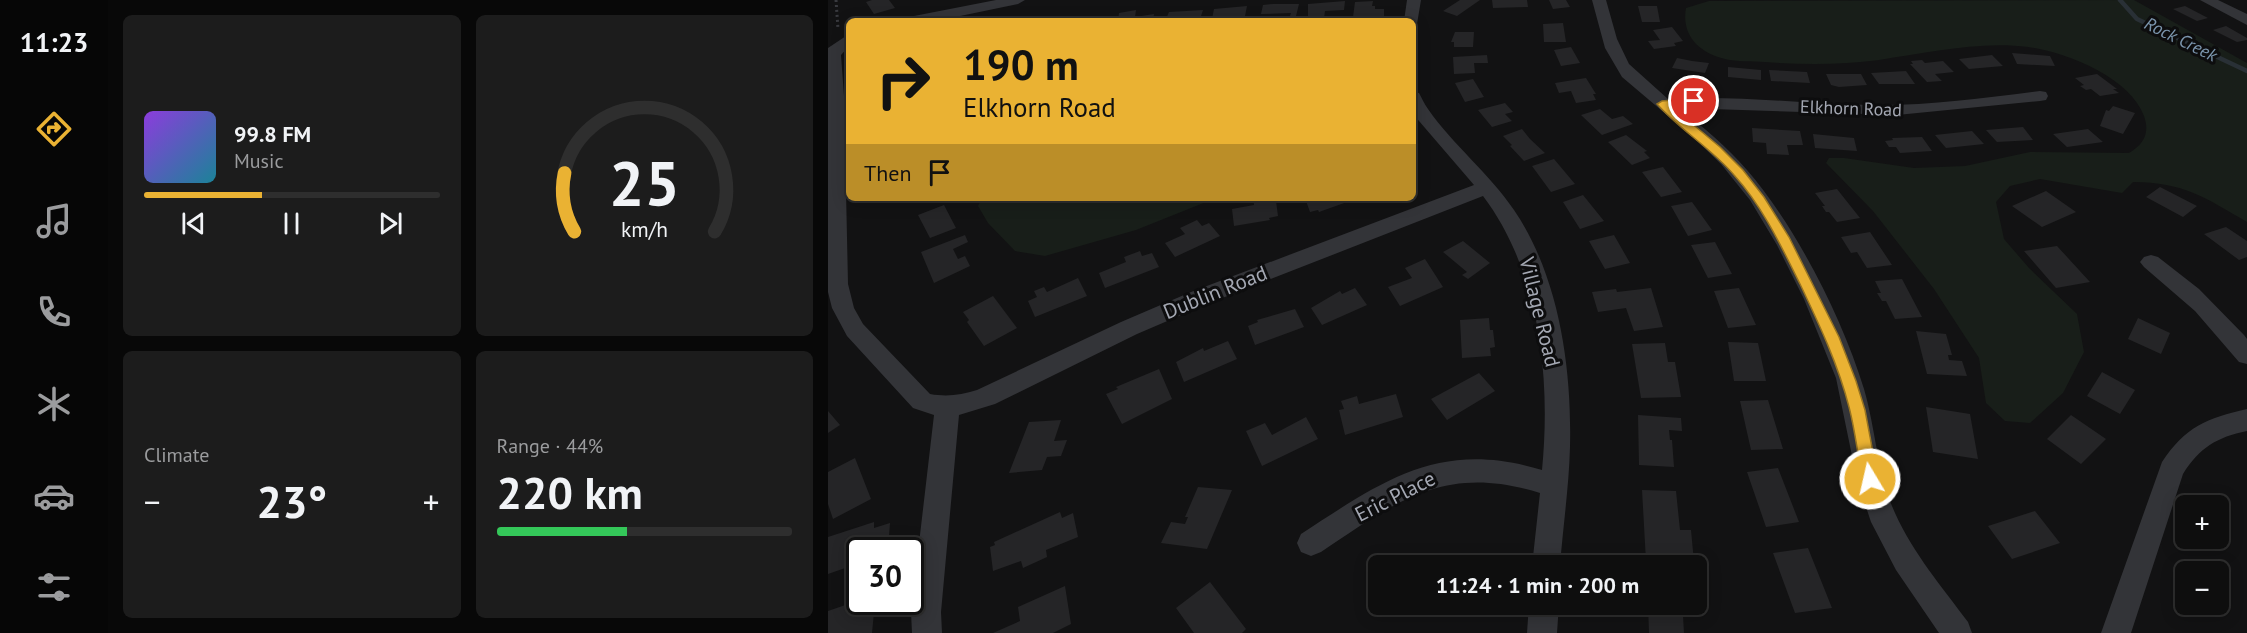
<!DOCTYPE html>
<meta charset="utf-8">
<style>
body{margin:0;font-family:"PT Sans",sans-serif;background:#1c1c1c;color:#f1f3f6;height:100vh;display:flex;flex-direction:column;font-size:22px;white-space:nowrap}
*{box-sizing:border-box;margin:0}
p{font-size:20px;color:#9b9c9e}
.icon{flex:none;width:33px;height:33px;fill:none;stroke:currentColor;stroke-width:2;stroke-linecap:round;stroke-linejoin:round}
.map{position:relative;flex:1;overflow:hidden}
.details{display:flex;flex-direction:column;gap:15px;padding:15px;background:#080808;width:720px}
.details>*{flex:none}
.top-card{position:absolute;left:18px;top:18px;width:570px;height:183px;border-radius:9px;box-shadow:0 3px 15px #0003,0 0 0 2px #2e2e2e;background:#eab233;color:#111;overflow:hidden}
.buttons{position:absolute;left:1347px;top:495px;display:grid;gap:12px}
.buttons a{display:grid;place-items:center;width:54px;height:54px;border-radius:9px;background:#0e0e0e;box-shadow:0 3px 15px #0003,0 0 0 2px #2e2e2e;font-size:30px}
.speed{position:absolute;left:18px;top:537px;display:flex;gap:12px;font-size:30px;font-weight:700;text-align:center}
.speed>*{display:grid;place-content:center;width:78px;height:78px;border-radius:50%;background:#0e0e0e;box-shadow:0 3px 15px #0003,0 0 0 2px #2e2e2e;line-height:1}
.speed .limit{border:3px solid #111;border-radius:9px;background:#fff;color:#111}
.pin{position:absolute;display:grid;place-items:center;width:51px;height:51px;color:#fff;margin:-26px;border:3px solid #fff;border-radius:50%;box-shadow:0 2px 6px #0007}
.me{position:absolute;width:66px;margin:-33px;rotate:351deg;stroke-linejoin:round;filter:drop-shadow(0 0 4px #0008)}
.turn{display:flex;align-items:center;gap:21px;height:126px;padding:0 18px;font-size:27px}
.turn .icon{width:78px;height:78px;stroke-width:2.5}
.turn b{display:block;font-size:42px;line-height:51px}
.then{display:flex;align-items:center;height:57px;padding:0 18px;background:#0003;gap:12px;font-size:22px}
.big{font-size:45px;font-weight:800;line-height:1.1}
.details .widget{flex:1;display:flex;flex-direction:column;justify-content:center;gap:9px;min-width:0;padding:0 21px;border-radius:9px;background:#1c1c1c}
.details .dial{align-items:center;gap:0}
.dial svg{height:156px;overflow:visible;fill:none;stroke:#2e2e2e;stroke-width:7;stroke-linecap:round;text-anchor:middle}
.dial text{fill:#f1f3f6;stroke:none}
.song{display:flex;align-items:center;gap:18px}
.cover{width:72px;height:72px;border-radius:9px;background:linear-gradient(135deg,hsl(270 70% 55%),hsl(190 70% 35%))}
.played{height:6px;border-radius:3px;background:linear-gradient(90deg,#eab233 40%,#2e2e2e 40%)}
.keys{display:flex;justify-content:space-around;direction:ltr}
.heat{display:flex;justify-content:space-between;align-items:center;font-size:33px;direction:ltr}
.charge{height:9px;border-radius:4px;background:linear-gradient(90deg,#34c759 44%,#2e2e2e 0)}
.details .tiles{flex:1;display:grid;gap:15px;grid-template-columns:repeat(2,1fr)}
.trip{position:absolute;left:540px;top:555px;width:339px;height:60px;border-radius:9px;background:#0e0e0e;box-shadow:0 3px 15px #0003,0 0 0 2px #2e2e2e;font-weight:800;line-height:60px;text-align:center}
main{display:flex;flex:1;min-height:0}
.dock{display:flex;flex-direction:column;width:108px;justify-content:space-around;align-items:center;background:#060606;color:#9b9c9e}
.dock .icon{width:42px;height:42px}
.dock .on{color:#eab233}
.dock b{font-size:27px;color:#f1f3f6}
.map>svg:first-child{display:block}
</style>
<main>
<nav class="dock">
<b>11:23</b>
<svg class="icon on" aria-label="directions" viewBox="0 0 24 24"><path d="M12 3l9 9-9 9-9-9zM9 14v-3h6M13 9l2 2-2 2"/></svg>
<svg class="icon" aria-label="music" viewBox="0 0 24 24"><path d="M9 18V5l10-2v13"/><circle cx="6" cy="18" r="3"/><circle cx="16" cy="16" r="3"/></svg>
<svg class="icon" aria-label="phone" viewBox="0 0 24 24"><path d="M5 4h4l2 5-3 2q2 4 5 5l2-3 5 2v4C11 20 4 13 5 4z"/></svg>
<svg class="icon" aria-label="climate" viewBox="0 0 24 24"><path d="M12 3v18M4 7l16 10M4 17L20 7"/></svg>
<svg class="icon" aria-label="car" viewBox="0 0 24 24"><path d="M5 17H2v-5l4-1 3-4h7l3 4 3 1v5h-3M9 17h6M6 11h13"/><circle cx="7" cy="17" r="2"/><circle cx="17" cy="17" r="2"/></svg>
<svg class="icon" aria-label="filters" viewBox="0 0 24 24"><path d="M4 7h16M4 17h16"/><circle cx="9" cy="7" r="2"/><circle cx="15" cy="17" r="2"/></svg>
</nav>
<section class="details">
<div class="tiles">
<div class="widget">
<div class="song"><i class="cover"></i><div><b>99.8 FM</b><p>Music</p></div></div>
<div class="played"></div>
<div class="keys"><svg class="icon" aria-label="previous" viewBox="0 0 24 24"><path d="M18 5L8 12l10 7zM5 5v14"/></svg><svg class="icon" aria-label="pause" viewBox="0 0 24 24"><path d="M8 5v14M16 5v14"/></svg><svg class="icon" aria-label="next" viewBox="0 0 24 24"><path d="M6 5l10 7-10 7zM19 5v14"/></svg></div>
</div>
<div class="widget dial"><svg viewBox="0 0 100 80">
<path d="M14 69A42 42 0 1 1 86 69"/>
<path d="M14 69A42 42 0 0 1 9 39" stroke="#eab233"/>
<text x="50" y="56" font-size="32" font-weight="700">25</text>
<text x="50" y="72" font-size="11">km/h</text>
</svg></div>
<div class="widget"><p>Climate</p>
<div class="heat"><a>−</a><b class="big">23°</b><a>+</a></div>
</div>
<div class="widget"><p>Range · 44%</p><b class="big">220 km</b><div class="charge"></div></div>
</div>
</section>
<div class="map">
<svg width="1419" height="633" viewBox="0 0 1419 633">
<rect width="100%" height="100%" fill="#121213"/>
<path fill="#181e19" d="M1306,0L1419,63V222C1378,198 1355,182 1305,182L1294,193L1212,179L1182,186L1168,202L1176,239L1201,268L1249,314L1256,352L1235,393L1202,423L1177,421L1158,403L1151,358L1106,289L1045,211L998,163L1001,158H1016L1086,168L1137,166L1202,152L1301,153C1316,144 1322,133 1316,116C1302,78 1239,52 1200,47C1151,41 1099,53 1051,60C1014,65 975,65 937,62C924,61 909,62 897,59C871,53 853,35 858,8L881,1Z
M154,198H388L308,230L217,256L187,251L160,223L150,206Z"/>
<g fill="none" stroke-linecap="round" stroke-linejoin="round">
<path stroke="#293036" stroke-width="4.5" d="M1292,0L1309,19L1419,71"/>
</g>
<path fill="#252527" d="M44,0H61L67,8L46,14L38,2Z
M632,0H652L629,16L615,11Z
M664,0H699L700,7L665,8Z
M721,0H738L742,7L725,9Z
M517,1L516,10L497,11L496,18L480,19V4Z
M545,1L544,6H547V9H556V16L532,20V17H525L527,2Z
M445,4H471L468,16H462L463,13L433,14L435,5Z
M419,6L417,16L384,19L386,9Z
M810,6H829L832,22H814Z
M1357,6L1380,18L1369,21L1345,9Z
M308,10L307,17L326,14L325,21H290L291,13Z
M375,10L372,19L337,21L341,12Z
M273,16L272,21H246V18Z
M735,23L738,42H716L715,24Z
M1398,26L1419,38V40L1409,42L1385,30Z
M844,27L855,41L846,43L848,46L826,49L820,41L832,40L825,30Z
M627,32H646L645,47H626V42H623Z
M743,47L752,63L733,66L726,50Z
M1184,53L1222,56L1227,66L1189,64Z
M659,55L660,63H646L647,73L626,74L625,57Z
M1164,55L1175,66L1141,69L1131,59Z
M849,58L864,61L881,63L877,73L844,68Z
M1094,60L1097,63L1115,61L1126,72L1107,74L1114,81L1099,82L1082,64H1085L1083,61Z
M900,67L933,70V80L900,77Z
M941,70L979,72L982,83L943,81Z
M1078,71L1087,84H1051L1043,73Z
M998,74H1033L1039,85L1011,87L1003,85Z
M1269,74L1289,89H1285L1291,93L1272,96L1263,89L1258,90L1252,86L1256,85L1247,78Z
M758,78L768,94H765L768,100L748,103L743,91L731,93L727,83Z
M645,79L656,97L637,102L627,83Z
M677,103L685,112L677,114L684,121L664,127L650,110Z
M1285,106L1307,113L1295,134L1272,126L1278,110L1281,111Z
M772,109L784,119L795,116L805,124L774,135L753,115Z
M1195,127L1205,140L1169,142L1158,130Z
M924,128L972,131L975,145H959L961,155L939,154L938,143L925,142Z
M694,129L702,139L717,153L696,161L682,146L684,145L675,136Z
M1260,129L1275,142L1239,147L1225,134Z
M1144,131L1156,144L1118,148L1107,135Z
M985,134L1026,138L1029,151L987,148Z
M798,135L819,151L816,152L822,158L804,165L780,142Z
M1094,137L1104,151L1072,153L1068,147H1061L1057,141L1065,140L1064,138Z
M726,159L747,184L723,192L704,166Z
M835,167L854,192L833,197L814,172Z
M1332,187L1369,206L1355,217L1318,197Z
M1009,189L1032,218L1009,222L1001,212H998L994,206H997L987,193Z
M1218,191L1248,212L1214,227L1184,206Z
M755,195L776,221L752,229L735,202Z
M425,198H445V201H448L450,216L441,218L442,220L406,226L404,209L426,205Z
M477,198H518L519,202L491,212L490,210L482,212Z
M864,202L884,230L860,236L843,206Z
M116,205L128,228L102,238L90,215Z
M369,220L374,226L381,223L392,236L347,257L337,243L357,234L352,228Z
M1398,227L1419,241V257L1411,260L1376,234Z
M1042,232L1064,265L1039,268L1029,252L1023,253L1013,237Z
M137,235L140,242L125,249L130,259L137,256L142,266L106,283L93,252Z
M786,235L802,263L777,269L761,241Z
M635,241L662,263L640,279L634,275L639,272L615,252Z
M887,242L904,274L880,278L863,245Z
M1229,246L1262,282L1228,288L1196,251Z
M312,251L314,256L324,253L331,267L277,288L271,273L298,262L296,257Z
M597,259L615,287L572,306L560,287L584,278L577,268Z
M250,278L259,296L207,317L200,301L209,297L206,291L216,287L219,292Z
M1074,279L1094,317L1067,319L1058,301H1054L1049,293H1053L1047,281Z
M527,288L539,305L494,325L483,308L512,291L514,294Z
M823,288L835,327L806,331L798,308L770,312L764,292L788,289L789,292Z
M911,288L928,325L900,328L886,291Z
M165,296L189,328L156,346L139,322L141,320L135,312Z
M467,309L476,327L427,345L420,326L430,322L429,320Z
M661,318L662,330H665L667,347L662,348L663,356L634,358L632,320Z
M1310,318L1342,333L1333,354L1300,339Z
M1088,331L1118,334L1124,355H1120L1121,360L1134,361L1139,376L1099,374Z
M400,341L409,359L356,382L348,362L375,348L376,351Z
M900,342L930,343L938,381H906Z
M837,343L840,362H847L853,397L813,398L804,344Z
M331,369L344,399L294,424L278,394L290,389L288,387Z
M1274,372L1307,390L1292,414L1259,396Z
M651,373L667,391L619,420L603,399Z
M568,394L575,417L517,435L511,410L516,409L513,401L529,396L531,404Z
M940,400L955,449L923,450L912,401Z
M1098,407L1142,414L1150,459L1105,452Z
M0,411L12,425L0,433Z
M810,415L853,418L854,431L841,430L842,440H844L846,467L811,465Z
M1243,415L1278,439L1253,464L1219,439Z
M478,417L490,439L434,466L418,431L437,423L444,435Z
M233,420L226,441L239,440L233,456L219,457L214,470L181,473L201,422Z
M27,458L43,499L5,519L0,504V472Z
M950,468L971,522L938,527L919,472Z
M370,487L404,490L379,549L333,543L343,522L357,524L360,517H357Z
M814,490L848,491L852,530H863L866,562L818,561Z
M1207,511L1232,543L1184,559L1160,526Z
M232,512L234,518L245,513L250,537L218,550L219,557L195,568L193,561L165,571L162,547L167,545L166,542Z
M46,522V528L62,523L60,549L32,550V559L24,562L23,566L0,574V537Z
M980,548L1004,608L967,613L945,553Z
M580,556L621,559V556H653L652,566H579Z
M382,582L418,629L414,633H366L348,608Z
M237,586L243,624L225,633H165L192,621L190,607Z
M32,600L33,606L47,602L44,633H0V611Z
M820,604H858L859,616H855L856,633H821Z"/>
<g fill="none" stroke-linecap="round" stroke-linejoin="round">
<path stroke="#393a3f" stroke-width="3" stroke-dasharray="2 3" stroke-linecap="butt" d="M8,0L10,29"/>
<path fill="#333438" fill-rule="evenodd" d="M168,0H197L190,4L108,21H78L86,16Z
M579,0H593L589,24L585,25V21H576Z
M764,0H778L789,39L801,64L840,99C908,95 975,104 1042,105C1099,106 1156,98 1212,91L1218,92L1220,96L1218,100L1212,101L1069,115L852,108C875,127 899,147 919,170C968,227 1014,317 1036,389C1048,430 1049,473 1067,513C1085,553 1114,587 1140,622L1144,633H1111L1068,570L1043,522L1029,480L1008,378L976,299L949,245L922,200L893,164L866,138L794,77L777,48Z
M1372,0H1390L1419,14V25Z
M21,34V46L13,55L16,96L20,284L26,308L35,324L102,394C119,397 133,395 149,390L293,322L363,292L646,185L585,114V92L591,93C594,98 596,104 600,109C625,145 661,173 686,210C731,276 744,368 742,447C741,487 735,526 732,566H704L712,493C617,463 569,501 493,552L483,556L473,552L469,543L473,534C556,480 612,439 714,470C723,378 712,271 655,196L379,304L309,334L167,404L131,415L113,612L114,633H84L83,612L106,415L85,408L19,336L4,308L0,292V48Z
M1323,255L1330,257L1371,289L1416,335L1419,339V364L1411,362L1367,311L1316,267L1312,262L1316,257Z
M1419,409V431C1389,437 1371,448 1355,474L1303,633H1273L1334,462C1357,427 1379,418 1419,409Z
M701,604H731L729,633H699Z"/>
</g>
<path fill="#eab233" stroke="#987421" stroke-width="1.5" d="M866,98L870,99V103L843,106L892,147L915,170L936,197L961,237L1011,337L1028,381L1037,410L1050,479L1047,484L1042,486L1036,484L1034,479C1030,455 1027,430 1021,407C1010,364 991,324 972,284C953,246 935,207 906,175C883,148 852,130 829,104L834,101Z"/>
<g text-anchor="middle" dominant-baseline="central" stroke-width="6" stroke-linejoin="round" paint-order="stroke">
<g font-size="18" font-style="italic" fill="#7b95ad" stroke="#0d0d0e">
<text transform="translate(1353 39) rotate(26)">Rock Creek</text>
</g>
<g font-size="18" fill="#a4a8b3" stroke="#0d0d0e">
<text transform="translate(1023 108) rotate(2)">Elkhorn Road</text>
</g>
<g font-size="21" fill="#a4a8b3" stroke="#0d0d0e">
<text transform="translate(387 292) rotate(-22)">Dublin Road</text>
<text transform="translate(712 312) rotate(76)">Village Road</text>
<text transform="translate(567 496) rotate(-27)">Eric Place</text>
</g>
</g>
</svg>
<div class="buttons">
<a>+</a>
<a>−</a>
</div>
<div class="speed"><div class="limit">30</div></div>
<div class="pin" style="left:866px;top:101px;background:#d93025"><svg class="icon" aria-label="arrive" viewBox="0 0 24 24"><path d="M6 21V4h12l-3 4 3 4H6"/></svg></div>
<svg class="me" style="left:1042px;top:479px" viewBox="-20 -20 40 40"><circle r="17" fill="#eab233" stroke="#fff" stroke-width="3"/><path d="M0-11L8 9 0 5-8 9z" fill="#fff"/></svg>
<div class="trip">11:24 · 1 min · 200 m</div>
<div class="top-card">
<div class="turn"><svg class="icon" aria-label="right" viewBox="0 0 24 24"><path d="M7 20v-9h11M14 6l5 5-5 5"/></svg><div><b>190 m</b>Elkhorn Road</div></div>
<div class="then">Then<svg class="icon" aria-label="arrive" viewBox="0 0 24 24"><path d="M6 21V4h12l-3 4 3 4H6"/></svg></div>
</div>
</div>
</main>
